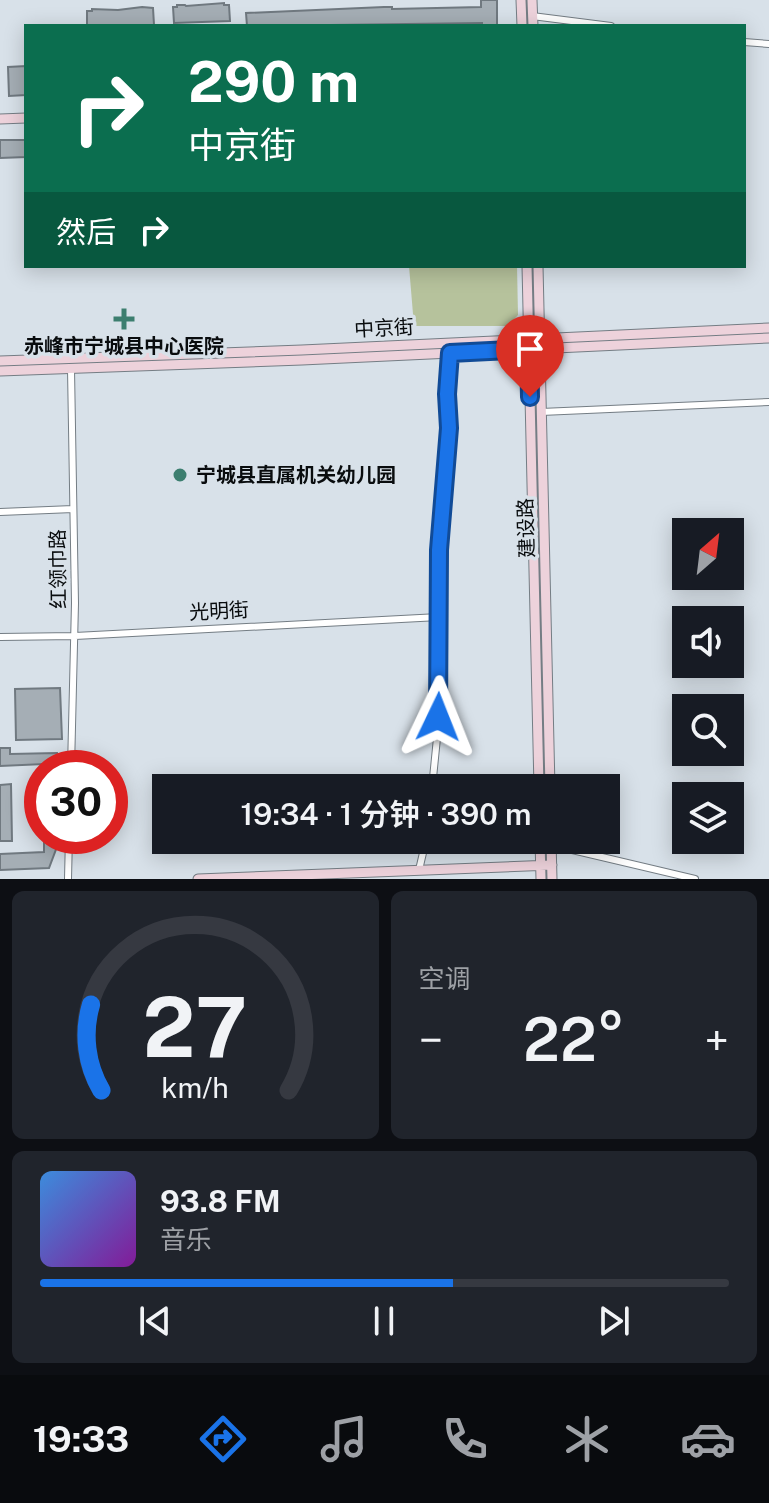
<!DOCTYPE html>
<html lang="zh">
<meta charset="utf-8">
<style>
body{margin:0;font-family:"Public Sans","Noto Sans SC",sans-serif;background:#20242c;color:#f1f3f6;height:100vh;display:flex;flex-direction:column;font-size:30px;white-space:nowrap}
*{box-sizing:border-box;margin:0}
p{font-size:26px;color:#9ea1a6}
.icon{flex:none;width:44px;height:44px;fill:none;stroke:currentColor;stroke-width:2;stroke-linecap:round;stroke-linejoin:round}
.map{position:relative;height:879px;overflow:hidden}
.details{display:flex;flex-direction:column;gap:12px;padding:12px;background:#0d0f14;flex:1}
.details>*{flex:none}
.top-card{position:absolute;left:24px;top:24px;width:722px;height:244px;border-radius:0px;box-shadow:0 4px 20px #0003;background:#0b6e4f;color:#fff;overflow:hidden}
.needle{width:52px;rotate:28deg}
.fabs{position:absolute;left:672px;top:518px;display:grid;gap:16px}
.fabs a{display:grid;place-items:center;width:72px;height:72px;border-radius:0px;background:#171b24;box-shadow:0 4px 20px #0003;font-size:40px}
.speed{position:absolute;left:24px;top:750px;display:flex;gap:16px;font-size:40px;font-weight:700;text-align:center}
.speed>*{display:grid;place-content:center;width:104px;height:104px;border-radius:50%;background:#171b24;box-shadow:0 4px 20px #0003;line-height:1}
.speed .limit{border:12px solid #d22;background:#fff;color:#111}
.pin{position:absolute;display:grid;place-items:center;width:68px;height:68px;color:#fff;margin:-82px -34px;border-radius:50% 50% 50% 0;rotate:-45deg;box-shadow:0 0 8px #0007}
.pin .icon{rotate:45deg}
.me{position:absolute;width:88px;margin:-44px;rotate:2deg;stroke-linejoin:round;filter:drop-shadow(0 0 6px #0008)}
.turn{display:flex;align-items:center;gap:28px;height:168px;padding:0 32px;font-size:36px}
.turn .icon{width:104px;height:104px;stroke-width:2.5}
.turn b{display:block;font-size:56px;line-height:68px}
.then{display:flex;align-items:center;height:76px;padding:0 32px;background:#0003;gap:16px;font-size:30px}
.big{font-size:60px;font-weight:600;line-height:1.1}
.details .tile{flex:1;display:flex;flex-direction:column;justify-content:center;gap:12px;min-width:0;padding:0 28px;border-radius:12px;background:#20242c}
.details .dial{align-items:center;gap:0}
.dial svg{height:208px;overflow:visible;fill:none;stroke:#363941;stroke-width:7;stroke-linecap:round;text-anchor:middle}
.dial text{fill:#f1f3f6;stroke:none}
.song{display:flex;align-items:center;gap:24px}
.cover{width:96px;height:96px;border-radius:12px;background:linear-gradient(135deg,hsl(210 70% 55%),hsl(290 70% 35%))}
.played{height:8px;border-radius:4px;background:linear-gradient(90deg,#1a73e8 60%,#363941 60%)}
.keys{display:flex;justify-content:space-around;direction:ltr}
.heat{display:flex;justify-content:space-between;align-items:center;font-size:44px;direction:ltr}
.details .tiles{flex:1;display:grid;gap:12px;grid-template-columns:1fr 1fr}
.tile:last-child{grid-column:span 2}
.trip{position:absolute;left:152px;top:774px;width:468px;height:80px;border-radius:0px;background:#171b24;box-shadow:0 4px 20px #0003;font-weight:600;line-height:80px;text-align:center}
.tab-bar{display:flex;height:128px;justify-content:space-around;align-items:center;background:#090b0e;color:#9ea1a6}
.tab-bar .icon{width:56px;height:56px}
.tab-bar .selected{color:#1a73e8}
.tab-bar b{font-size:36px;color:#f1f3f6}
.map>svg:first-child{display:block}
</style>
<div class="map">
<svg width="769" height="879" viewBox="0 0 769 879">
<rect width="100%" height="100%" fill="#d8e1e9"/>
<path fill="#b6c29c" d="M409,266H517L518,315L508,326H414Z"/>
<path fill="#a5aeb5" stroke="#707980" stroke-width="2" d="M481,0H497V26H482V23L247,26L246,13L384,7H392V9L481,7Z
M224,3V5H229L230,21L174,23L173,7H177V5H185L186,6Z
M142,7L153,8L154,25L87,26V11H92V9L118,10Z
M26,66V95L9,96L8,67Z
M0,140H26V157L0,158Z
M60,688L62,739L16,740L15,689Z
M0,748H10V754L57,753L58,768H44V764L0,766Z
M11,784L12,841H0V785Z
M44,836H58V844L49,868L0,870V854L44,852Z"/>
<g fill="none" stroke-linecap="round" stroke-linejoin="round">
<g stroke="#747d84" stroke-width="8">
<path id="street" d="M532,16L611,26
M744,42L769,44
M71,369L75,603L71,768
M541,412L769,402
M0,512L73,509
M0,637L75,636L439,617
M432,788L437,738L440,682L439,550L449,428L447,394L450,353
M551,845L695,879
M419,870L426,840
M68,879L69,836"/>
</g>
<g stroke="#747d84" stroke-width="11">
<path id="secondary" d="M521,0L522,26
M532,0L533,26
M0,119L26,118
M527,266L539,788
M538,266L550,788
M0,361L302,350L769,328
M0,371L302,360L769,338
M540,840L541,879
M551,840L552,879
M198,879L552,865"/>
</g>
<use href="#street" stroke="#fff" stroke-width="6"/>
<use href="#secondary" stroke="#edd2db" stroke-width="9"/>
</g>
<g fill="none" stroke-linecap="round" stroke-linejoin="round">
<g stroke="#114b97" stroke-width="20">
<path id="route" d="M438,717L439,550L449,428L447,394L450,353L529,349L530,397"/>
</g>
<use href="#route" stroke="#1a73e8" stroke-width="14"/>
</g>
<g fill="#3c7e6f" stroke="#d8e1e9" stroke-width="3">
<path d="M120 307h8v8h8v8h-8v8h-8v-8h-8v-8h8z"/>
<circle cx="180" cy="475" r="8"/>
</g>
<g text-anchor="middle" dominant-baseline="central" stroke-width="7" stroke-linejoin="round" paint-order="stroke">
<g font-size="20" fill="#090c0e" stroke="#d8e1e9">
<text transform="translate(384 328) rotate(-3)">中京街</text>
<text transform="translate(526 528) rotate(-92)">建设路</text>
<text transform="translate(58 569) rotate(-91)">红领巾路</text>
<text transform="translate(219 611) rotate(-3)">光明街</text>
</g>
<g font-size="20" font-weight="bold" fill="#090c0e" stroke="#d8e1e9">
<text x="124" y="346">赤峰市宁城县中心医院</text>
<text x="196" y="475" text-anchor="start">宁城县直属机关幼儿园</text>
</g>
</g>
</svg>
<div class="fabs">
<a><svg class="needle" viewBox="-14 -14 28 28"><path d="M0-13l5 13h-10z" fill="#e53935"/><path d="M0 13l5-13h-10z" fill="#9ea1a6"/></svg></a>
<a><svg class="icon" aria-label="sound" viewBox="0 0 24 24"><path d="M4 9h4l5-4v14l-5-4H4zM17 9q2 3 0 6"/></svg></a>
<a><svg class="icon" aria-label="search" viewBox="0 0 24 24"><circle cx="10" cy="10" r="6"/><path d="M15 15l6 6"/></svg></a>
<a><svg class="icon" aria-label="layers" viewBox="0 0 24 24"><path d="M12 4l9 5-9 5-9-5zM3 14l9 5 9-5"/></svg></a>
</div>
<div class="speed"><div class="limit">30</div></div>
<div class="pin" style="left:530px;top:397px;background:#d93025"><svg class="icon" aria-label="arrive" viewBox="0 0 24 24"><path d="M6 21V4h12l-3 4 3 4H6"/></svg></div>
<svg class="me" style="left:438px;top:717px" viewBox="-20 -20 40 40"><path d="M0-17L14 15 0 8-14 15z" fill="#1a73e8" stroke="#fff" stroke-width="4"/></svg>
<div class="trip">19:34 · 1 分钟 · 390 m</div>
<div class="top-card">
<div class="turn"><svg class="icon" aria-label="right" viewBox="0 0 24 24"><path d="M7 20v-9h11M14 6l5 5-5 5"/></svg><div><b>290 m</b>中京街</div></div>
<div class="then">然后<svg class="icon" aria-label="right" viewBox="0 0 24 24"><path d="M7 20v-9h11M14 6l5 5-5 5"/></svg></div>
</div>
</div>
<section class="details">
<div class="tiles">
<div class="tile dial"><svg viewBox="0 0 100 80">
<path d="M14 69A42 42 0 1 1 86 69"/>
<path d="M14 69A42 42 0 0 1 10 36" stroke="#1a73e8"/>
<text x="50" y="56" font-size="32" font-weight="700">27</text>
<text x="50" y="72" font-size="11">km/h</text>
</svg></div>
<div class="tile"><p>空调</p>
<div class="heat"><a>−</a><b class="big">22°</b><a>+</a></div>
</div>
<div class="tile">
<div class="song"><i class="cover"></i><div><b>93.8 FM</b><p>音乐</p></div></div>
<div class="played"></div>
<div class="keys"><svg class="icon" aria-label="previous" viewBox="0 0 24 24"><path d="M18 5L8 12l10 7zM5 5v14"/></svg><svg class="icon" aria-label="pause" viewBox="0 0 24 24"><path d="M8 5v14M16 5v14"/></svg><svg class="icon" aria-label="next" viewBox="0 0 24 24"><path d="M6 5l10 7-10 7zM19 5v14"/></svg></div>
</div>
</div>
</section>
<nav class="tab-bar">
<b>19:33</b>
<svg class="icon selected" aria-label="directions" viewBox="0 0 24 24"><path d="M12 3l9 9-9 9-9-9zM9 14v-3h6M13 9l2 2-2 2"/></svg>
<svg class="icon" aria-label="music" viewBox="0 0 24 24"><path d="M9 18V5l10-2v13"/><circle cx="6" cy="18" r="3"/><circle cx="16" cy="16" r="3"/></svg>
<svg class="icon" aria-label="phone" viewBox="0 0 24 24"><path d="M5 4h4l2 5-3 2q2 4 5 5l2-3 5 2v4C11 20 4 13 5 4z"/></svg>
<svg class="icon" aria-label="climate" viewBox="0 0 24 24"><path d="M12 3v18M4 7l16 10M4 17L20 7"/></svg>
<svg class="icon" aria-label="car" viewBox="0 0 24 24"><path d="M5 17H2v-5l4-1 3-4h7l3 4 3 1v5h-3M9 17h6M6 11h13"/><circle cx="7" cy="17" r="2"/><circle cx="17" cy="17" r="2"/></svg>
</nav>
